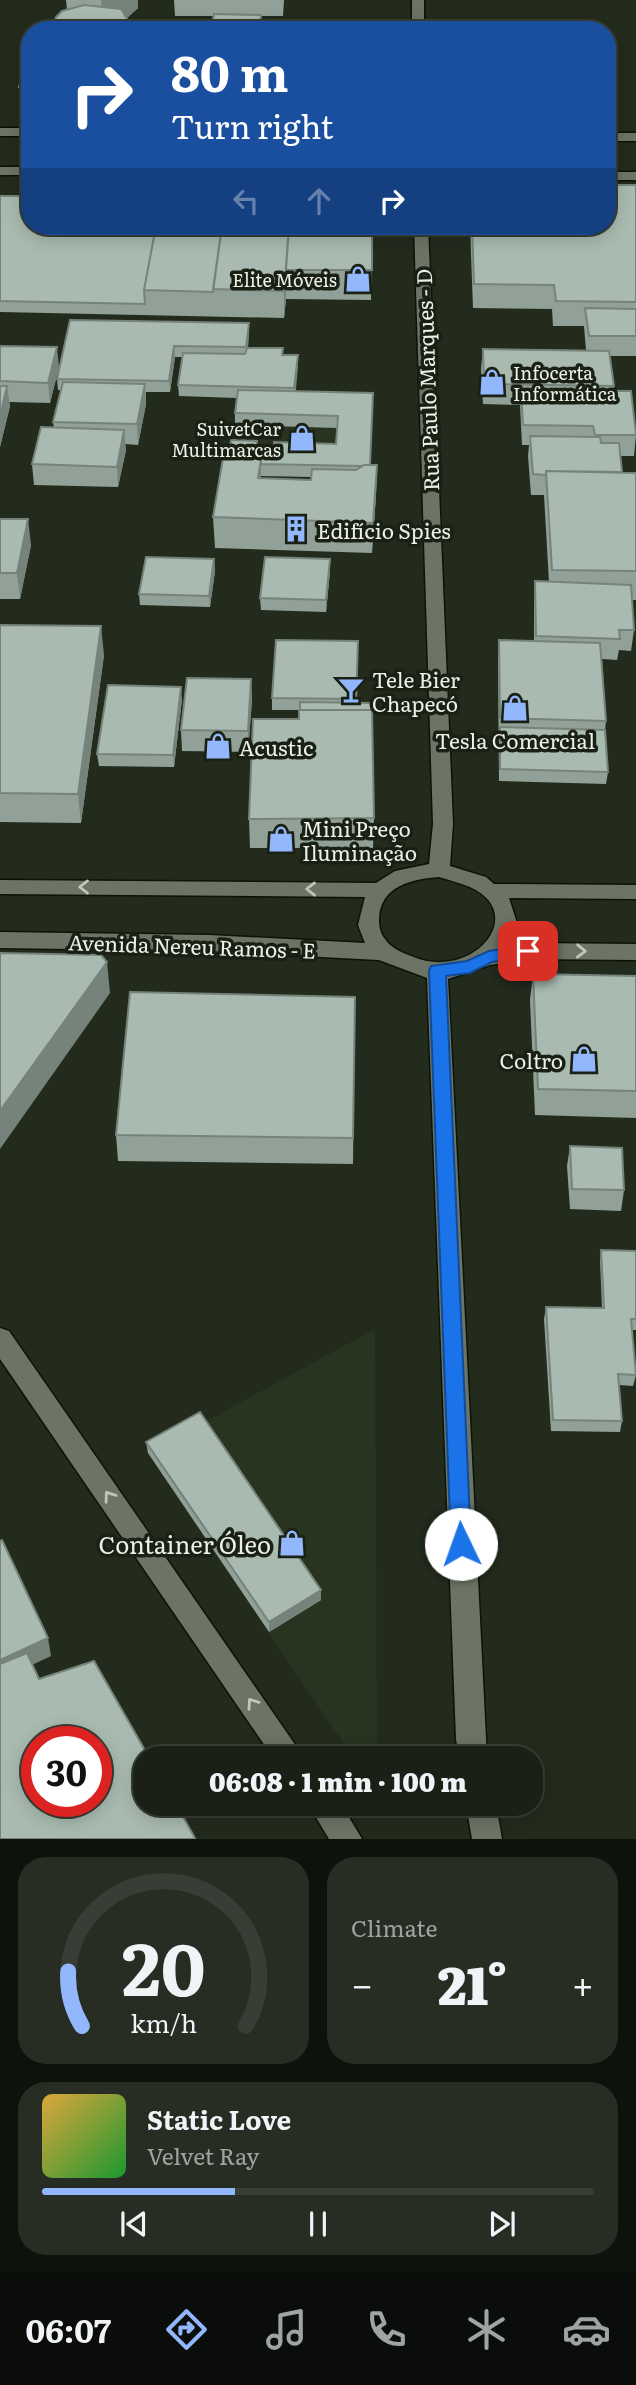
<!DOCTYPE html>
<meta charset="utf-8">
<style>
body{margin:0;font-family:Literata,serif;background:#272d23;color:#f1f3f6;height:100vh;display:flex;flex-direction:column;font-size:26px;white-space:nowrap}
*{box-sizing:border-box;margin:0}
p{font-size:23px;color:#9fa3a1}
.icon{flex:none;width:38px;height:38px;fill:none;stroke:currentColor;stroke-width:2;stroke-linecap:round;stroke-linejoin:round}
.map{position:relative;height:1839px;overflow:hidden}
.details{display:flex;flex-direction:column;gap:18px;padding:18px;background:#0e120c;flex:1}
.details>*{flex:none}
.hud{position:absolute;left:21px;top:21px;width:595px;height:214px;border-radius:28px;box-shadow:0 4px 18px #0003,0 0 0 2px #383e35;background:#1a4fa0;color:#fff;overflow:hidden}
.speed{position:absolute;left:21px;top:1726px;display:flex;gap:14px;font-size:35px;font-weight:700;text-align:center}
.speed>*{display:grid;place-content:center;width:91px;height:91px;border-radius:50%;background:#1a2016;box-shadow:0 4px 18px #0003,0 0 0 2px #383e35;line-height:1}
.speed .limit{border:10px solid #d22;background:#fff;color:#111}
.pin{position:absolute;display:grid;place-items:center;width:60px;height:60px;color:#fff;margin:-30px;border-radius:14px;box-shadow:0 4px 10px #0006}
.me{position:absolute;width:77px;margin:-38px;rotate:357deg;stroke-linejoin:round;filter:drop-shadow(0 0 5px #0008)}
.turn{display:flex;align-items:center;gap:24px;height:147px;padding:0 35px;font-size:32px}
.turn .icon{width:91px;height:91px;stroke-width:2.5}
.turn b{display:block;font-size:49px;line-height:60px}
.lanes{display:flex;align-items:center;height:66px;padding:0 35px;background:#0003;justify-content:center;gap:35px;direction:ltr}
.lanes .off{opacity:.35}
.big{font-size:52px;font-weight:800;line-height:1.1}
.details .card{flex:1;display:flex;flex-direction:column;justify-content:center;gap:10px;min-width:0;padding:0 24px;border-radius:28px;background:#272d23}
.details .dial{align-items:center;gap:0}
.dial svg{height:182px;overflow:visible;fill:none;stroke:#383e35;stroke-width:7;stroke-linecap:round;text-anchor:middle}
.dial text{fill:#f1f3f6;stroke:none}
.song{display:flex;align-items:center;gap:21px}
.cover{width:84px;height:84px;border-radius:10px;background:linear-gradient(135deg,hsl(40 70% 55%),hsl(130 70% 35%))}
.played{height:7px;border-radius:4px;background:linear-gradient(90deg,#93b7fd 35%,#383e35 35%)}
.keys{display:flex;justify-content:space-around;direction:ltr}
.heat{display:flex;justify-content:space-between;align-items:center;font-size:38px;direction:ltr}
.details .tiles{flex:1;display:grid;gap:18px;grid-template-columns:1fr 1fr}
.card:last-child{grid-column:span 2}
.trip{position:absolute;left:133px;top:1746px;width:410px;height:70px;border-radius:28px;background:#1a2016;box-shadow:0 4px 18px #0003,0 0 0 2px #383e35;font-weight:800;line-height:70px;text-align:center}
.dock{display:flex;height:112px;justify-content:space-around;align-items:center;background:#0a0d09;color:#9fa3a1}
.dock .icon{width:49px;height:49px}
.dock .current{color:#93b7fd}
.dock b{font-size:32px;color:#f1f3f6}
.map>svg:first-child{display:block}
</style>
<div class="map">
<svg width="636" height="1839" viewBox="0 0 636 1839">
<rect width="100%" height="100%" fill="#232b1d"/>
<path fill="#293420" d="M238,402L373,405L370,478L229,475Z
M375,1329L377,1759H354L148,1453Z"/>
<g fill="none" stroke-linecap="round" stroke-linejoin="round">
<g stroke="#0c1307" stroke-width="3">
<path id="minor" d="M412,0H424V30H412Z
M0,128H30V136H0Z
M607,133H636V141H607Z
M0,167H30V175H0Z
M607,172H636V180H607Z
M414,226H428L453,824L450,866L486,877L494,884L636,885V899L509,898L517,923L507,946L529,943L636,944V960L529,959L490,965L448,979L487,1759H459L456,1739L427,978L379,960L209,951L0,948V932L209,935L365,943L358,925L365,897L0,894V880L376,883L395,871L429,864L433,824ZM439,877C449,880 460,883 470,887C530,914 472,983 411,956C401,952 391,948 385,939C380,933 379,926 379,919C380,886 412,879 439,877Z
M0,1328L9,1331L305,1759H274L0,1359Z
M308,1804H341L362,1839H329Z
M466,1804H496L502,1839H472Z"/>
</g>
<use href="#minor" fill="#6c7565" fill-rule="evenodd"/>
</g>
<path fill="#91a197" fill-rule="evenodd" d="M66,0H138V8L127,18L129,30H55L54,23L67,10Z
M174,0H284L283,16H261V30H211L213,16H175Z
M30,47V105H21L19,87Z
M636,185V356H610L614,386L613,391L636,435L634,456H620L622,472L636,473V600H632L634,630L631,651L619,650L617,660L602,659L606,721L605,730L608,772L606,784L499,781L498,661L499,640L534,641V602L535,581L549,582L544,495H531L528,456L529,445H522L520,405L483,404L481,369L483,349L586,350L584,326H553L552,309L473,308L470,226H607Z
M0,196L30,226H372L371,300L286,299L284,318L0,312Z
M249,323L248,348L283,355H298L295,392L373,393L370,465H377L376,495L372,553L215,548L213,517L229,458L257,447H274L336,444L337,428L235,425V413L237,398L179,396L178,385L183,357H175L170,392H146V404L138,445L125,444L126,450L118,487L34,485L32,464L54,428L53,422L61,390H58L57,379ZM261,476L312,477L311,480L261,479Z
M0,346L59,367L50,403L9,402L10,406L0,447Z
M0,519L31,545L20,599H0Z
M214,559L215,571L210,607L140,605L139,594Z
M330,571L326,612L261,610L260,598Z
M0,625L104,655L81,823L0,822Z
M358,641L357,702L374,818L373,848H250L249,819L299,719V710H272V698Z
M251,679L252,700L248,752L182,751L181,730Z
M182,699L174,767L99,766L97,754Z
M533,974L636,976V1118L535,1115L530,1000Z
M355,997L353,1164L118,1161L116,1135Z
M570,1146L624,1190L621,1211L570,1209L567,1166Z
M601,1250L636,1251V1330H632L636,1375L633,1386L619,1385L622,1421L620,1432L551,1431L544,1319L546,1307L602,1308L600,1261Z
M146,1442L321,1600L269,1632L148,1453Z"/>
<path fill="#76837b" d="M101,0H138V8L127,18L103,23Z
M128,20L129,30H118Z
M286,272V299L284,318V291Z
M249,323V335L247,359L246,347Z
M174,346L175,357L170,392L169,381Z
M57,347L59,367L50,403L48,383Z
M298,355V367L295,400L294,388Z
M145,384L146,404L138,445L137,424Z
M7,386L10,406L0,447V416Z
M124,430L126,450L118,487L117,467Z
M261,459V490L258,478Z
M377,465L376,495L372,553L373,523Z
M28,519L31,545L20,599L17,573Z
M214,559L215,571L210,607L209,596Z
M330,559V571L326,612V600Z
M101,626L104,655L81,823L78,794Z
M251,679L252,700L248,752V731Z
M181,687L182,699L174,767L173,755Z
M107,962L110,993L0,1149V1111Z
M321,1590V1600L269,1632V1622Z
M48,1638L51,1656L0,1680V1660Z"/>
<path fill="#a9bbb0" stroke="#76837b" stroke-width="2" fill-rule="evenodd" d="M84,5L121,9L128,20L118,30H65L58,28L54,23L56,17L62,11Z
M214,14L261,15L260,29H211Z
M30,47V87H19Z
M607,185H636V302L556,301L554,285L474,284L472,226H607Z
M0,196H30V226H156L144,290L145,304L0,301Z
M156,226H222L213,292L144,290Z
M222,226H289L284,291L213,289Z
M289,226H372V270H286Z
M585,308L636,309V336H589Z
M70,320L249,323L246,347L174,346L169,381L57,379Z
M0,346L57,347L48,383L0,381Z
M247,348H283L282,355H298L294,388L178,385L183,353L245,354Z
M483,349L609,351L614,386L484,384Z
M63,382L145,384L137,424L53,422Z
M0,386H7L0,416Z
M238,390L373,393L370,465H364L361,466L261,464V459L229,458L231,440L257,441L256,447H274V442L336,444L338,416L235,413Z
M521,390L631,391L636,435H595L593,426L523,425Z
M41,427L124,430L117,467L32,464Z
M530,436L600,437L601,443H619L622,472L546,471V475L533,474Z
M223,458L261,459L258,478L311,480L312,469L356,470L364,465H377L373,523L213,517Z
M546,471L636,473V571L552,570Z
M0,519H28L17,573H0Z
M146,557L214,559L209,596L139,594Z
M265,557L330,559L326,600L260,598Z
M535,581L631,585L634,630H619L620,639L536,636Z
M0,625L101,626L78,794L0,793Z
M276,640L358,641L356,699L272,698Z
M499,640L600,643L606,721L500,718Z
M187,678L251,679L248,731L181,730Z
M108,685L181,687L173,755L97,754Z
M300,702L371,703V710H300Z
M299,710H372L374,818L249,819L253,719H299Z
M500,727L605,730L608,772L500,769Z
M0,953L101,955L107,962L0,1111Z
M533,974L636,976V1091L538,1089Z
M130,992L355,997L353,1138L116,1135Z
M570,1146L622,1148L624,1190L572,1189Z
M601,1250L636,1251V1319H631L636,1375L618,1374L622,1421L553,1420L546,1307L604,1308Z
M200,1412L321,1590L269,1622L146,1442Z
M2,1540L48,1638L0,1660V1541Z
M27,1653L39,1679L94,1661L150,1759H145V1804H176L195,1838L193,1839H0V1664ZM37,1741H96V1801H37Z"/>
<defs><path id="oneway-chevron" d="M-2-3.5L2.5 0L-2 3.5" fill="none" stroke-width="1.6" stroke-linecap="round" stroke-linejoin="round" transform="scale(1.75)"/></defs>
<g stroke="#bfc6ba">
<use href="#oneway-chevron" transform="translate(84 887) rotate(-180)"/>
<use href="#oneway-chevron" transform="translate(311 889) rotate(-180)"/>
<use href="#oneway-chevron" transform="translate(581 951) rotate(1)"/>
<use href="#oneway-chevron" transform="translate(109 1496) rotate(-125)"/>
<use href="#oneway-chevron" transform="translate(252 1703) rotate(-125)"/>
</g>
<path fill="#1a73e8" stroke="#114b97" stroke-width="2" d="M528,945L534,946V955L492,962L470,973L446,976L471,1544L468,1550L461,1553L454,1550L451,1544L429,971L431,966L467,961L489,951Z"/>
<defs>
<g id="shop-bare" transform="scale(2.1)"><path d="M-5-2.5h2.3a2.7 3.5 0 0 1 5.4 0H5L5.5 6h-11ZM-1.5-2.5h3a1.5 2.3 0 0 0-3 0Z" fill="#93b7fd" stroke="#1a2114" stroke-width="2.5" paint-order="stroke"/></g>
<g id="building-bare" transform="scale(2.1)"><path d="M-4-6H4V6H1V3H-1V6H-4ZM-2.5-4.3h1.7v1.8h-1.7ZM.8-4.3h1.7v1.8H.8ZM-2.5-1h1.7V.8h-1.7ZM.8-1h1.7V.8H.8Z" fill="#93b7fd" stroke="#1a2114" stroke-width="2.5" paint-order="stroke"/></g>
<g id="bar-bare" transform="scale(2.1)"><path d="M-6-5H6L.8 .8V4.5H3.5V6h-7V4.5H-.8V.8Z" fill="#93b7fd" stroke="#1a2114" stroke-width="2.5" paint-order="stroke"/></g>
</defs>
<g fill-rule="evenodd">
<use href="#shop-bare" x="358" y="279"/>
<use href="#shop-bare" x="492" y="382"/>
<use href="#shop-bare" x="302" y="438"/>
<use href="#building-bare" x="296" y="529"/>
<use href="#bar-bare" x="351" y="690"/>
<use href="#shop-bare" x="515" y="708"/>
<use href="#shop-bare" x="218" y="746"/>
<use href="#shop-bare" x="281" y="839"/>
<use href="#shop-bare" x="584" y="1059"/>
<use href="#shop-bare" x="292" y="1543"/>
</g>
<g text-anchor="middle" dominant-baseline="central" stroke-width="7" stroke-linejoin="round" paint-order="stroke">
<g font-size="18" fill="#ecf1e8" stroke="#1a2114" text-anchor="end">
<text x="337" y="279">Elite Móveis</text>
<text x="513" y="372" text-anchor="start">Infocerta<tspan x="513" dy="21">Informática</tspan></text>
<text x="281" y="428">SuivetCar<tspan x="281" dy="21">Multimarcas</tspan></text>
</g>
<g font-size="21" fill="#ecf1e8" stroke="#1a2114">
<text transform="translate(426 380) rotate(-92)">Rua Paulo Marques - D</text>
<text transform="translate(192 945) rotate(2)">Avenida Nereu Ramos - E</text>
</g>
<g font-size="21" fill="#ecf1e8" stroke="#1a2114" text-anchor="start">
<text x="317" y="529">Edifício Spies</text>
<text x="372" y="678">Tele Bier<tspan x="372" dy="24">Chapecó</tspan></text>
<text x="515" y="739" text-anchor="middle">Tesla Comercial</text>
<text x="239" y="746">Acustic</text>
<text x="302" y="827">Mini Preço<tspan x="302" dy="24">Iluminação</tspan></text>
<text x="563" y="1059" text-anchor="end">Coltro</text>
</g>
<g font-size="24" fill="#ecf1e8" stroke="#1a2114" text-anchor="end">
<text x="271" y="1543">Container Óleo</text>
</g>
</g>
</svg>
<div class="speed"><div class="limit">30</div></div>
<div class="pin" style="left:528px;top:951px;background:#d93025"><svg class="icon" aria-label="arrive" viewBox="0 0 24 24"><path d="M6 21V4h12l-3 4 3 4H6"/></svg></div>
<svg class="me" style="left:461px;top:1544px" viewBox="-20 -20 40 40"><circle r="19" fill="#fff"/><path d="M0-13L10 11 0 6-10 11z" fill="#1a73e8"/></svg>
<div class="trip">06:08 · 1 min · 100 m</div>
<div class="hud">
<div class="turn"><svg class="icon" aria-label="right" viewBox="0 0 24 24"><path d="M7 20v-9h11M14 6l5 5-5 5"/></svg><div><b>80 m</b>Turn right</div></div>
<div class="lanes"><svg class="icon off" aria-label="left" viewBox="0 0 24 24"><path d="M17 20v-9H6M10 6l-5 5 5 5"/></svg><svg class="icon off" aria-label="ahead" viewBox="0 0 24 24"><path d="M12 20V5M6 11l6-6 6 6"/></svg><svg class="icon" aria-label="right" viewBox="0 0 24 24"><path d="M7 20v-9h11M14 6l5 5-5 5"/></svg></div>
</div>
</div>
<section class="details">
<div class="tiles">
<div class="card dial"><svg viewBox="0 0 100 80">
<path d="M14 69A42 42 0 1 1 86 69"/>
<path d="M14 69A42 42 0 0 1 8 45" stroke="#93b7fd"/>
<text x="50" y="56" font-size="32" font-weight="700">20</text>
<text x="50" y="72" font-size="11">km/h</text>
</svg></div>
<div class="card"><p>Climate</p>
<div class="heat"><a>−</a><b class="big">21°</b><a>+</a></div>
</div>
<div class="card">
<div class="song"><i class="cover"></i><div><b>Static Love</b><p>Velvet Ray</p></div></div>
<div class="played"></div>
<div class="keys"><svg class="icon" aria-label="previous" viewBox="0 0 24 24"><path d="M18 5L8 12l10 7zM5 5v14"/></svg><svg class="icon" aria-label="pause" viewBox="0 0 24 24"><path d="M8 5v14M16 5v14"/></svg><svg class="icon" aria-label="next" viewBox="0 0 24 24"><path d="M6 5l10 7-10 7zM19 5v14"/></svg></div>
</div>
</div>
</section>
<nav class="dock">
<b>06:07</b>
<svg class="icon current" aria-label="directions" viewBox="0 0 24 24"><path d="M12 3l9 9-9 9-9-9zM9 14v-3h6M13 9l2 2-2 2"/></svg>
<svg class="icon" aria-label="music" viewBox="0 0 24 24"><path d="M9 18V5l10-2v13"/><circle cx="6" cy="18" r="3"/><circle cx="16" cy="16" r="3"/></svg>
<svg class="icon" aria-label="phone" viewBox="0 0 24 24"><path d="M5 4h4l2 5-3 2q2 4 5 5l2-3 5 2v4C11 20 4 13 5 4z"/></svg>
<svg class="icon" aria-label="climate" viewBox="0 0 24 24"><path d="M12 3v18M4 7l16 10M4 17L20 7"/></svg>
<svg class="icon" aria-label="car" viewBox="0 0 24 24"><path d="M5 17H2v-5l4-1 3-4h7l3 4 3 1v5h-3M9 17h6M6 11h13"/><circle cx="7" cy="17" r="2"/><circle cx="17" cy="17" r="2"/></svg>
</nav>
